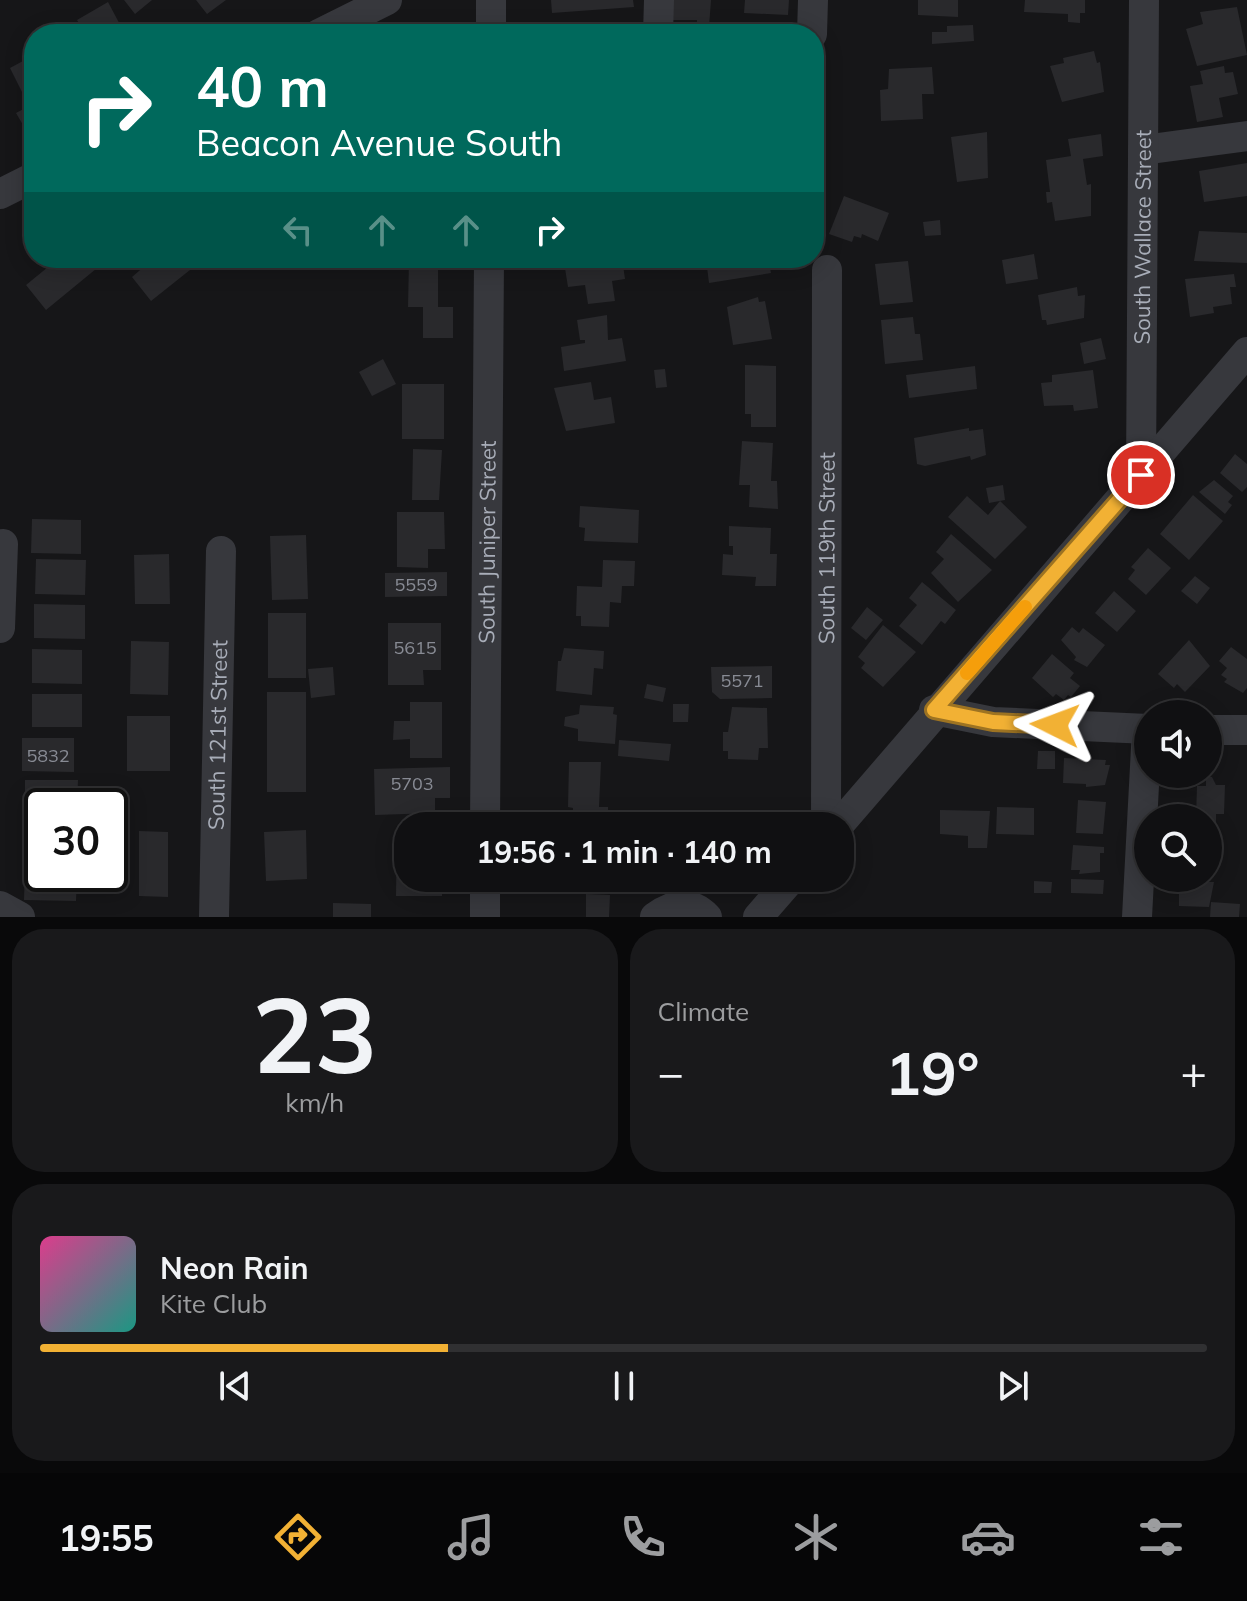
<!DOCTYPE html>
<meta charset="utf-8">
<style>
body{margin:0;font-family:Mulish,sans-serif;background:#19191b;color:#f1f3f6;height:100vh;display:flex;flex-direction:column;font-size:30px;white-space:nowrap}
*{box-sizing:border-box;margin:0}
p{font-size:26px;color:#9c9d9f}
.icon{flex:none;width:44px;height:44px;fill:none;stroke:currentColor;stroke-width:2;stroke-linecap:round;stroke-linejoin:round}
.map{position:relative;height:917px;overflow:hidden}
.sheet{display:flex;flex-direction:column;gap:12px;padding:12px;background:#09090a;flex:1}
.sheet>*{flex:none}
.guide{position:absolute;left:24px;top:24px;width:800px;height:244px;border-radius:32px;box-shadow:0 4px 20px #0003,0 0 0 2px #303032;background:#00695c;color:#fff;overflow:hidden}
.tools{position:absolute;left:1134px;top:700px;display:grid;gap:16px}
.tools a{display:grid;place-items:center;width:88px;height:88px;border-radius:50%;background:#101012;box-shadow:0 4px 20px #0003,0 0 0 2px #303032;font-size:40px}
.speed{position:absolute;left:24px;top:788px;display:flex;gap:16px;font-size:40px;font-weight:700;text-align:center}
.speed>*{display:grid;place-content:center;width:104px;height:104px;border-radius:50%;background:#101012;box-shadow:0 4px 20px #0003,0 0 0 2px #303032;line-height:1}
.speed .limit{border:4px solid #111;border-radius:12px;background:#fff;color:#111}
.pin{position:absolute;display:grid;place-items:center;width:68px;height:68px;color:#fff;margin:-34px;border:4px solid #fff;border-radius:50%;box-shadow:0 2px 8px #0007}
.me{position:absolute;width:88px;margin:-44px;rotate:273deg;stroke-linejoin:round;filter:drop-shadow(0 0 6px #0008)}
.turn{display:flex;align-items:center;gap:28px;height:168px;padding:0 40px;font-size:36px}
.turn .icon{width:104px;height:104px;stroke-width:2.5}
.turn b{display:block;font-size:56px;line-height:68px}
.lanes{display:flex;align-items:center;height:76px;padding:0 40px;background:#0003;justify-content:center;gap:40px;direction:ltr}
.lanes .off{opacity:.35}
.big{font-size:60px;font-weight:700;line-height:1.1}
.sheet .widget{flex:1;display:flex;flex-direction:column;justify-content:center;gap:12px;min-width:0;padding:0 28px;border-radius:32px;background:#19191b}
.sheet .dial{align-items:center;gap:0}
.dial b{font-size:104px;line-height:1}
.song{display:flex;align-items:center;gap:24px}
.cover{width:96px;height:96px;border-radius:12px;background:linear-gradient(135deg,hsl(330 70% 55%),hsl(170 70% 35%))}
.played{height:8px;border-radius:4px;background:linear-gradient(90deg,#f2b134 35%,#303032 35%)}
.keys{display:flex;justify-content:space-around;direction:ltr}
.heat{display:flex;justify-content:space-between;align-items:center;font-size:44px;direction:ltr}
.sheet .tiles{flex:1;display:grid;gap:12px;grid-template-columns:1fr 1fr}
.widget:last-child{grid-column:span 2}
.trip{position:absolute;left:394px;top:812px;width:460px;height:80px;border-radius:32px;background:#101012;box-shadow:0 4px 20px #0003,0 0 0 2px #303032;font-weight:700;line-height:80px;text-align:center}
.tabs{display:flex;height:128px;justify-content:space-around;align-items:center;background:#060607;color:#9c9d9f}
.tabs .icon{width:56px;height:56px}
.tabs .selected{color:#f2b134}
.tabs b{font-size:36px;color:#f1f3f6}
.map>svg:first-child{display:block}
</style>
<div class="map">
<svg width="1247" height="917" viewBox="0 0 1247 917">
<rect width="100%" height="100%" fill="#161618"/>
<path fill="#29292c" d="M124,0H152L135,14Z
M196,0H226L207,14Z
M551,0H633L634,7L552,13Z
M668,0H711L709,27H697V20H668Z
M745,0H789L788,15L744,13Z
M918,0H958V17L918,15Z
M1025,0H1085V13H1080V23L1068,22V14L1024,12Z
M108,2L125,34H85L77,20Z
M1237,7L1247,55L1197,66L1186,29L1203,24L1200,12Z
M973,25L974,41L932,44V32H947V26Z
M605,26L607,34H558V32Z
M724,26L745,27V34H723Z
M1094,51L1097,63L1100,62L1104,92L1062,102L1050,66L1064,63L1063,58Z
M34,55V119L23,125L16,113L29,106L10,68Z
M1224,66L1225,73L1233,72L1238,94L1219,98L1223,117L1197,122L1190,86L1203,84L1200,71Z
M932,67L934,94H922L923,119L881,121L880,90L888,89L889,69Z
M987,132L988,178L957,182L951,137Z
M1101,134L1103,156L1083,159L1087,185L1091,184V216L1055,221L1052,202L1047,203L1046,192H1050L1046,160L1071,156L1068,139Z
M1247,163V196L1204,202L1199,171Z
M844,196L889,213L878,241L862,234L861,238L854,236L852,242L829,234Z
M940,220L941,235L925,236L923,222Z
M1199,231L1247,233V263L1194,261Z
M1034,254L1038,279L1006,284L1002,260Z
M59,258H96L102,264L46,310L26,285Z
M154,258H188L195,266L151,301L132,277Z
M590,258H622L625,279L612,281L615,301L588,304L585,285L568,287L564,262Z
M768,258L771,273L709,283L706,259Z
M409,260H438V307H453V338H423V307H408Z
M908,261L913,302L880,305L875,264Z
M1234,274L1236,287H1230L1232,304L1213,307L1214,313L1190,317L1185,279Z
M1077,287L1078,296L1085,295L1084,318L1047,325L1046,320H1042L1038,295Z
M758,297L759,302L765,301L772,339L733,345L727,307Z
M607,315L608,340L622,338L626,361L564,371L561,347L585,343V340H580L577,320Z
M913,317L915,334H920L923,360L885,364L881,320Z
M1101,338L1106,359L1084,364L1080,343Z
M383,359L396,384L372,396L359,372Z
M745,365L776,366V427H751V414H745Z
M975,366L977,389L909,398L906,375Z
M665,369L667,387L656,388L654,370Z
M1093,370L1098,408L1074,411L1073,405L1044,406L1041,383L1052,382V375Z
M591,382L594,400L611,397L615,423L566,431L554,388Z
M402,384H444V439H402Z
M969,428V431L983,429L986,455L971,460L970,456L925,466L917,464L914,438Z
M742,441L773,443L771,481H777L778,509L749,507L750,485H739Z
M413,449L442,450L439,500H412Z
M1235,454L1247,464V487L1242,492L1220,473Z
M1214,480L1233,496L1228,502L1232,505L1225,514L1199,492Z
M1003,485L1005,500L989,503L986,488Z
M1193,495L1223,521L1189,560L1160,534Z
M967,496L988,515L1000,501L1027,527L995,559L948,517Z
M580,506L639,510L638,543L584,541L585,528L579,527Z
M397,512H444L445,549H428V568L397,567Z
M32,519L81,520V554L31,553Z
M729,526L771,528L770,554H777L776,586H755L756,577L722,575L723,554L733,555V546H729Z
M951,534L992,570L958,602L931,573L944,559L936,552Z
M306,535L308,599L272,600L270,536Z
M1148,548L1171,568L1146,595L1128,579L1135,570L1131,567Z
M169,554L170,604H135L134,555Z
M36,559L86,560L85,595L35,594Z
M603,560L635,561L634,586H622L621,603L610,602L609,627L581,626V616H576L577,586L602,587Z
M447,572V596L385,597V573Z
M1195,576L1210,588L1197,604L1181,591Z
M922,582L956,610L945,624L941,621L922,645L899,626L917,605L909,598Z
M1114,591L1136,611L1117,632L1095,613Z
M34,604L85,605V639L34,638Z
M867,607L883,620L866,640L851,628Z
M268,613H306V678H268Z
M388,623H441V670H423L424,685H388Z
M883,625L916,652L883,687L861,668L865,663L858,657Z
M1072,627L1079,633L1083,628L1105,645L1087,667L1074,660L1076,657L1061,640Z
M1189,640L1210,666L1185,692L1177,684L1174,688L1158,674Z
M131,641L169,642L168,695L130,694Z
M1231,647L1247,659V688L1243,693L1224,682L1227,679L1221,675L1227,668L1219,661Z
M564,648L604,651L603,669L594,668L592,695L556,691L558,661H561Z
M32,649L82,650V684L32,683Z
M1052,654L1074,673L1070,678L1080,686L1071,697L1068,695L1064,700L1056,694L1053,697L1032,678Z
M772,666V698L720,699L712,692L711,667Z
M333,667L335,695L311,698L308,669Z
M647,684L666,688L663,702L644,698Z
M267,692H306V792H267Z
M32,694H82V727H32Z
M410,702H442V758H410V739L393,740L394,721H410Z
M673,704H689L688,722H673Z
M580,705L614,707L613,714L617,715L615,744L578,741V729L564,726L565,717L579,714Z
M732,707L767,708L768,748H759L758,760L728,759V751H723V732H728Z
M127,716H170V771H127Z
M22,738H74V772L22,771Z
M619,740L671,744L669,761L618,756Z
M1038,751H1055V769H1037Z
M1064,758L1106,760L1105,765H1110L1105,785L1086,787V784L1063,783Z
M569,762H601L599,807H608V821H573V808L568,807Z
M450,767V798H435V813L375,815L374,769Z
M1206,777H1212L1216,785H1225L1224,814H1216V822L1196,818L1197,786H1206Z
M25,780H78L77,806H42V814H25Z
M1078,800L1106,802L1103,834L1076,833Z
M997,807L1034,808V835L996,834Z
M940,810L990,811L987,848H968V836L940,834Z
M397,826H408V878H442V896H396Z
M23,828H42V856L22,855Z
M306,830L307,879L266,881L264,832Z
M139,831L168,832V897L139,896Z
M1073,845L1104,847V853H1100V872L1079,874L1080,870H1071Z
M25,866L42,867V874H77L76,901L24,900Z
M1179,878H1209V882H1214L1209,907L1179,906Z
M1071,879L1104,880L1103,894L1071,893Z
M1034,881L1052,882L1051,893H1034Z
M586,894L610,895L609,917H586Z
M1211,902L1240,904L1239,917H1210Z
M333,903L371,904V917H333Z"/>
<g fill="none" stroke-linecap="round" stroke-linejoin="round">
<g stroke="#37383d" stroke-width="30">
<path d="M319,34L387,0"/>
<path d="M491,34V0"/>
<path d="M658,34L659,0"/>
<path d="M812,34L813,0"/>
<path d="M1143,150L1247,136"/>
<path d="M0,194L34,177"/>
<path id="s1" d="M1141,475L1144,0"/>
<path d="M0,628L3,544"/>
<path d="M934,710L993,722L1148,729"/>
<path d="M1208,730H1247"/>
<path id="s2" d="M485,826L489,258"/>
<path id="s3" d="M826,826L827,270"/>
<path d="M838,826L1247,352"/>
<path d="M0,906L20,917"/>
<path id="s4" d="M214,917L221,551"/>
<path d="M485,917V878"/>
<path d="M655,917C673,904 690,900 707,917"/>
<path d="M758,917L792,878"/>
<path d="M1137,917L1147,729"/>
</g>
</g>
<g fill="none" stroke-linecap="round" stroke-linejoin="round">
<g stroke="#9d7322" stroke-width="20">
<path id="route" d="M1055,725L993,722L934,710L1141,475"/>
</g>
<use href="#route" stroke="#f2b134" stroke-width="14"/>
<path stroke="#f59e0b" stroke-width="14" d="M967,673L1025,607"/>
</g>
<g text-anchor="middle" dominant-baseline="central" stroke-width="8" stroke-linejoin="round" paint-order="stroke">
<g font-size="18" fill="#888b94">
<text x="416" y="584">5559</text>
<text x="415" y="647">5615</text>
<text x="742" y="680">5571</text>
<text x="48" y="755">5832</text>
<text x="412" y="783">5703</text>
</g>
<g font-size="22" fill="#a8adb8" stroke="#111113">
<text stroke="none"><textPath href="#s1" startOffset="238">South Wallace Street</textPath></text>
<text stroke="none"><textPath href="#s2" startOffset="284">South Juniper Street</textPath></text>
<text stroke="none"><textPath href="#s3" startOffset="278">South 119th Street</textPath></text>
<text stroke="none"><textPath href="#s4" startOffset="182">South 121st Street</textPath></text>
</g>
</g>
</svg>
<div class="tools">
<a><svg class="icon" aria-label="sound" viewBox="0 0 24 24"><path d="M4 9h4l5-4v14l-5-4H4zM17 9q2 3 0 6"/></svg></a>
<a><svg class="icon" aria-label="search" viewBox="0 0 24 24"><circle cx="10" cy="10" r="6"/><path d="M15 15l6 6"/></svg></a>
</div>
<div class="speed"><div class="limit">30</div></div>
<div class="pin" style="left:1141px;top:475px;background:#d93025"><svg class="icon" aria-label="arrive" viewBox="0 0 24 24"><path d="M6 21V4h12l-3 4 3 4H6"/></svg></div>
<svg class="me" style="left:1055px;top:725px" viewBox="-20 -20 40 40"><path d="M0-17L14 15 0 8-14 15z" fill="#f2b134" stroke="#fff" stroke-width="4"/></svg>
<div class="trip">19:56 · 1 min · 140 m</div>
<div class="guide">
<div class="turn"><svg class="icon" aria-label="right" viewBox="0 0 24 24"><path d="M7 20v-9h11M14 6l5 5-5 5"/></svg><div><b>40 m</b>Beacon Avenue South</div></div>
<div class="lanes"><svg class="icon off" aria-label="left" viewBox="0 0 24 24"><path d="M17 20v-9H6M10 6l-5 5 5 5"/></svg><svg class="icon off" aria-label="ahead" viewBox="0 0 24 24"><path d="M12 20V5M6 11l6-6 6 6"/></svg><svg class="icon off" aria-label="ahead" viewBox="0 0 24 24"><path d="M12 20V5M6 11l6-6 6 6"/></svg><svg class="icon" aria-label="right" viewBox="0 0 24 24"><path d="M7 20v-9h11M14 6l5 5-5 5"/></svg></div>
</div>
</div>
<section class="sheet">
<div class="tiles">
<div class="widget dial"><b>23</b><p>km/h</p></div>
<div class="widget"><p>Climate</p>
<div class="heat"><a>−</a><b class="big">19°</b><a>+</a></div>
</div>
<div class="widget">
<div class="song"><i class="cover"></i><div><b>Neon Rain</b><p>Kite Club</p></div></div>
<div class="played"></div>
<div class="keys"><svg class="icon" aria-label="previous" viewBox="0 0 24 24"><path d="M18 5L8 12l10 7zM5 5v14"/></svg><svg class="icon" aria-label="pause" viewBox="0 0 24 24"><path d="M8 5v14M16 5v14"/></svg><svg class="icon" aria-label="next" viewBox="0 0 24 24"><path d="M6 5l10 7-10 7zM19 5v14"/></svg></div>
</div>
</div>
</section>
<nav class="tabs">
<b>19:55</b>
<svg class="icon selected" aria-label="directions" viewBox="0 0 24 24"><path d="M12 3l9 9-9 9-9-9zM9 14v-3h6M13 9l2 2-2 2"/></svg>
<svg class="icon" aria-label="music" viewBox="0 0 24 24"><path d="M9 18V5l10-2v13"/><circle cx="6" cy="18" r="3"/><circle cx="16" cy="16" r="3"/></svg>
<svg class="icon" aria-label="phone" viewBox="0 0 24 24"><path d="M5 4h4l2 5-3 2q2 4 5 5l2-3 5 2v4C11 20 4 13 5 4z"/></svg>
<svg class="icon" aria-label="climate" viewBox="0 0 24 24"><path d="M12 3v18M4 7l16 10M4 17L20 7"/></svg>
<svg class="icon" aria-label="car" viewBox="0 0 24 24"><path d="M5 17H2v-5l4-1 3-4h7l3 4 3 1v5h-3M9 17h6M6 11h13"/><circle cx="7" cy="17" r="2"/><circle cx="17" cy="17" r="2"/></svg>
<svg class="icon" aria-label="filters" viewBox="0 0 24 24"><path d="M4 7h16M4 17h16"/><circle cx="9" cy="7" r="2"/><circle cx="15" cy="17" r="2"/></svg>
</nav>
